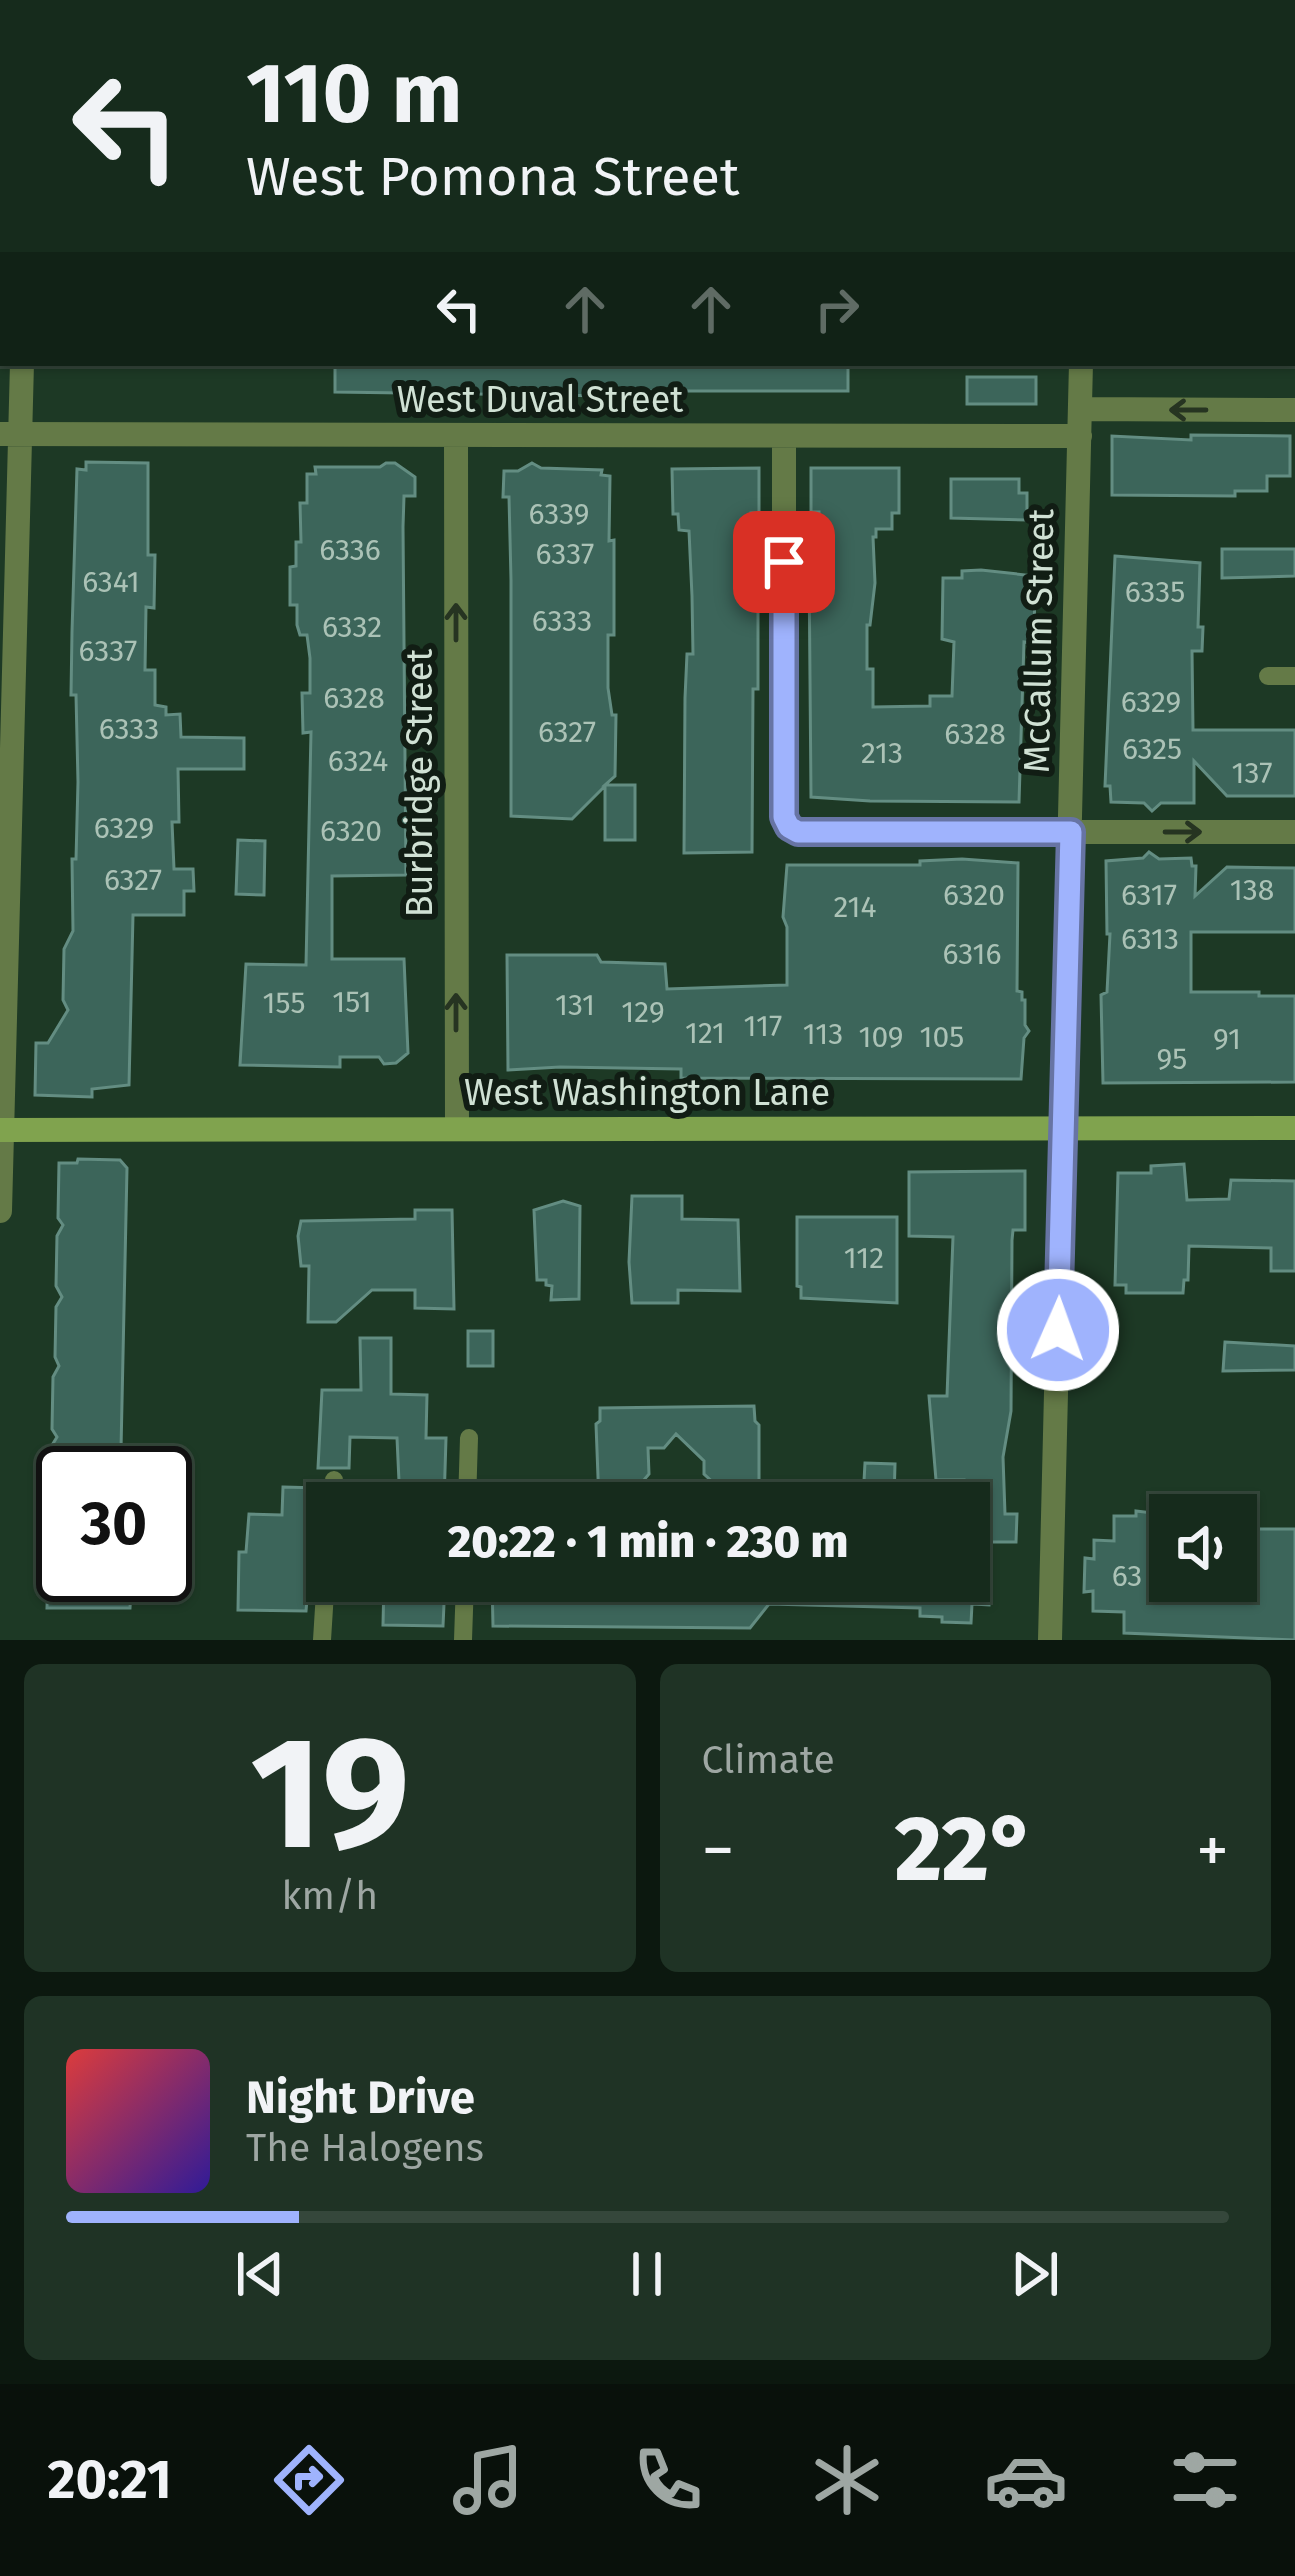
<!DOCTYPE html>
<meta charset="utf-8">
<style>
body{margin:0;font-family:"Fira Sans",sans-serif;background:#1f3325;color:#f1f3f6;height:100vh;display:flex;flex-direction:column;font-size:45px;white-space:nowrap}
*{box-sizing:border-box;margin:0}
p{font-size:39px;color:#9ea7a3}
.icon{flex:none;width:66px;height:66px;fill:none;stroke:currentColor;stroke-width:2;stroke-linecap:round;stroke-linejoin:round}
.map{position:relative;height:1640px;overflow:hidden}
.drawer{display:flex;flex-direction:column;gap:24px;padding:24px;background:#0c180f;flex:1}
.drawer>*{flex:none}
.banner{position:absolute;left:0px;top:0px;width:1296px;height:366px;box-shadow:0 3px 9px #0004,0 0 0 3px #35473b;background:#162b1c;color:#f1f3f6;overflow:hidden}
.buttons{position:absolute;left:1149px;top:1494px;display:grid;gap:24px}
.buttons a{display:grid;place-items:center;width:108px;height:108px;border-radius:0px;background:#162b1c;box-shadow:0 3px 9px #0004,0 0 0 3px #35473b;font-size:60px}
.speed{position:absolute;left:36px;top:1446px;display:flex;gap:24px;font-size:60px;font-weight:700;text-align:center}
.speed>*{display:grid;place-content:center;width:156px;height:156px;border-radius:50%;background:#162b1c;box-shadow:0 3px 9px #0004,0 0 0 3px #35473b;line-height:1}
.speed .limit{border:6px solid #111;border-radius:18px;background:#fff;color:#111}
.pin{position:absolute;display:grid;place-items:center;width:102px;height:102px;color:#fff;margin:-51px;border-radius:24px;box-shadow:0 6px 18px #0006}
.me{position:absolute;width:132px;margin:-66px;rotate:2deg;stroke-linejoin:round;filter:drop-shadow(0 0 9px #0008)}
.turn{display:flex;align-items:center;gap:42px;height:252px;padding:0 48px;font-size:54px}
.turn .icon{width:156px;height:156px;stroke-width:2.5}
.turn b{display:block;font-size:84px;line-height:102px}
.lanes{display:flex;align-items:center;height:114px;padding:0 48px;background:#0003;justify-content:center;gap:60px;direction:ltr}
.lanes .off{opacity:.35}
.big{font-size:90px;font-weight:800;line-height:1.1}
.drawer .card{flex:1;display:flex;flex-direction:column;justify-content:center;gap:18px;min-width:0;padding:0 42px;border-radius:18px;background:#1f3325}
.drawer .dial{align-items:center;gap:0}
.dial b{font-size:156px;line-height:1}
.song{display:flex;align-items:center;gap:36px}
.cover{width:144px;height:144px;border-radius:18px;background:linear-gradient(135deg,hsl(0 70% 55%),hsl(250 70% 35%))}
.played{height:12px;border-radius:6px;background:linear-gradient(90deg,#9fb3fd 20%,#35473b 20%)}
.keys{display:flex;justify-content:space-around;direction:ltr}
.heat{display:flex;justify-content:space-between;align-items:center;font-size:66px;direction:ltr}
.drawer .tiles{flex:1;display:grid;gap:24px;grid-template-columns:1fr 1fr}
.card:last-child{grid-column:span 2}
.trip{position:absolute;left:306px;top:1482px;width:684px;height:120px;border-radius:0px;background:#162b1c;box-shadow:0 3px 9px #0004,0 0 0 3px #35473b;font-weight:800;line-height:120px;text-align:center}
.tab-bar{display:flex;height:192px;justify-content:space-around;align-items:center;background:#09110b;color:#9ea7a3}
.tab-bar .icon{width:84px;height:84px}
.tab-bar .active{color:#9fb3fd}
.tab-bar b{font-size:54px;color:#f1f3f6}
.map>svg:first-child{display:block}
</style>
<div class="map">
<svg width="1295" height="1640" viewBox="0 0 1295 1640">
<rect width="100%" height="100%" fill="#1d3925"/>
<path fill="#3c655a" stroke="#638d82" stroke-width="3" d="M335,363H848V391H631L612,392V396L335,392Z
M967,377H1036V404H967Z
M1191,435L1290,436V476H1267V491H1235V496L1112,495V436L1191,440Z
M86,462L148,463V555H155L154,608L146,607L145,670H155V705L166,707V715L180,714L181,737L244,738V769H178L179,822H172L174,869H193L194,891H184V915H133L129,1085L92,1089V1097L35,1095L36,1043H48L68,1010L63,1000L64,949L73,931L72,859H76L78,782L76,695H71L72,632L77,469L86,470Z
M386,463H395L415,477V496H404L403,527L406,875L332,876V959H404L408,1053L396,1063L384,1064L379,1057H340V1067L240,1065L246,964L306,965L311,732L303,733L302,693H310V658L307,635H300L297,625V605H290V567L296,566V542H301L300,503H307V474H316L315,467H380Z
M532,463L541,468L602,470L601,475L610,476L609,541L614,540V635H608V688L612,715H616L615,776L605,785H635V840H605V786L572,819L511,816V580L509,497H503L504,471H518Z
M759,468V513H751L752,559H758V689H753L752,852L684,853L685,698L687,654H693L692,596L689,531L679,530L678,514H673L672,469Z
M811,468H899V513H892V529H876V537H873L875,583L870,625H867V669H873V707L930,706V696H952L954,642L942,639L943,578H962V571L981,570L1035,576L1034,643L1024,642L1019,802L870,801L811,797L809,560H819V512H811Z
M951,479H1019V493H1027V520L951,518Z
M1222,549H1295V576L1222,578Z
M1115,556L1200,563L1198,627H1203L1202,651H1192L1193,730H1295V796H1227L1194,761V803H1161L1152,811L1144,803L1111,802L1110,786H1105Z
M238,840L265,841L264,895L236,894Z
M1149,852L1159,859L1191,858L1192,866H1196L1195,896L1227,867L1295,868V932H1191V992H1259V996H1295V1082L1103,1083L1101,995L1107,992L1110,934H1107L1106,861L1143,858Z
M962,859L1018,863L1017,991L1022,992V1000H1025V1025L1029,1031L1024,1038L1021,1079L681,1078V1069L560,1067L508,1070L507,955H597L601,962L665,964L667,989L787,985V927L783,917L787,865H920V861Z
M78,1159L120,1160L127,1168L121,1449L115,1473H51V1447L57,1437L52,1429L53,1377L59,1366L55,1357L56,1307L62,1297L56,1286L57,1236L63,1225L58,1218L59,1163H77Z
M1184,1164L1187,1200L1229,1199L1231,1180L1295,1181V1271H1271V1248L1189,1246L1188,1280H1184L1183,1293H1126V1285H1115L1118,1173H1151V1166Z
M1025,1171V1230H1013L1012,1240L1011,1411L1003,1457L1005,1514H1017L1016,1542H969V1503H963L964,1480H936L929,1396H947L953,1237L909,1236V1172Z
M632,1196H682V1219L738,1220L740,1291L678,1290V1303H632L629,1262Z
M563,1201L580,1206L579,1299L551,1300L552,1286L546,1285V1280H537L534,1210Z
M415,1210H452L454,1309L415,1308V1290H372L336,1322H308L309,1266H301L298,1236L301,1221L415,1219Z
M797,1217H897V1303L801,1298V1287L797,1286Z
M468,1331H493V1366H468Z
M360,1338H391V1394L427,1395L426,1438H446L444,1503H400L397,1438L350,1437L349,1468H318L322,1390H361Z
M1225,1342L1295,1346V1370L1223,1371Z
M754,1406L755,1421L759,1425V1490L754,1503H700L717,1486L704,1474V1461L676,1434L664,1448H648L649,1474L637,1488L654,1503H599L596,1424L600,1421V1408Z
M865,1463L895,1464L894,1500L863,1499Z
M283,1487L319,1488L318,1518H313L311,1600H307L306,1611L238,1610L239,1552H246L249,1514L282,1515Z
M1136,1511L1170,1515V1581H1236V1529H1295V1640L1124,1633V1612L1093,1611V1591L1084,1592L1085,1558L1094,1559V1540L1114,1541V1516H1136Z
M48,1575H132L130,1608H47Z
M384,1581L445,1582L443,1626L383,1625Z
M492,1581H644V1595L659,1596H710L709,1581H989V1605L972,1604L971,1623L942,1622V1617L920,1616V1608L769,1604L750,1628L493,1626Z"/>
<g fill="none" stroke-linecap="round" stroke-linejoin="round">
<path stroke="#647a47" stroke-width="18" d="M1268,676H1295
M334,1480V1503
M467,1503L469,1438
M322,1640L327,1560
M463,1640L465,1581"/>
<path stroke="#647a47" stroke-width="24" d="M31,3V0
M1088,3L1089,0
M1080,409L1295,410
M0,434L1080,436
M456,437L457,1129
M784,437V817L789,827L798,832H1295
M0,1211L22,363
M1050,1640L1081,363"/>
<path stroke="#80a34e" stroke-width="24" d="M0,1130L1295,1128"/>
</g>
<defs><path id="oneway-shaft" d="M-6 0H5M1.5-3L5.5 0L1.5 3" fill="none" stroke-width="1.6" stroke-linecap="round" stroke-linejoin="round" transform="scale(3)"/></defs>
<g stroke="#263421">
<use href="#oneway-shaft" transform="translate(1188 410) rotate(-180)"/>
<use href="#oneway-shaft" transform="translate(456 622) rotate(-90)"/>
<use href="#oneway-shaft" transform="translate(1183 832)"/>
<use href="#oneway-shaft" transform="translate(456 1012) rotate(-90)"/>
</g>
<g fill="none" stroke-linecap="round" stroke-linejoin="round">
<g stroke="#6774a4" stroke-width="30">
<path id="route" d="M784,562V817L789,827L798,832H1071L1058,1330"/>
</g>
<use href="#route" stroke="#9fb3fd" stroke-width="21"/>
</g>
<g text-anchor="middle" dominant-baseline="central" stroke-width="12" stroke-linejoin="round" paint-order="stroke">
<g font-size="30" fill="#abc2b6">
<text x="559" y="514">6339</text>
<text x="350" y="550">6336</text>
<text x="565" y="554">6337</text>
<text x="111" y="582">6341</text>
<text x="1155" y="592">6335</text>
<text x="562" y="621">6333</text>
<text x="352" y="627">6332</text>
<text x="108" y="651">6337</text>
<text x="354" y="698">6328</text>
<text x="1151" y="702">6329</text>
<text x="129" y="729">6333</text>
<text x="567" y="732">6327</text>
<text x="975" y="734">6328</text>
<text x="1152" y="749">6325</text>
<text x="882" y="753">213</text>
<text x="358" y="761">6324</text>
<text x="1252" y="773">137</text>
<text x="124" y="828">6329</text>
<text x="351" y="831">6320</text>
<text x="133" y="880">6327</text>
<text x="1252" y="890">138</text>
<text x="974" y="895">6320</text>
<text x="1149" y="895">6317</text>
<text x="855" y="907">214</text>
<text x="1150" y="939">6313</text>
<text x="972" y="954">6316</text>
<text x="352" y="1002">151</text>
<text x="284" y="1003">155</text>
<text x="575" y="1005">131</text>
<text x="643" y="1012">129</text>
<text x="763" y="1026">117</text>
<text x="705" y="1033">121</text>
<text x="823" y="1034">113</text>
<text x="881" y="1037">109</text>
<text x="942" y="1037">105</text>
<text x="1227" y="1039">91</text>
<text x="1172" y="1059">95</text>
<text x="864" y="1258">112</text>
<text x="1127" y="1576">63</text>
</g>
<g font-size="36" fill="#d0e1d4" stroke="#111d14">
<text x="540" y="400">West Duval Street</text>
<text transform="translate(1039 641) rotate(-89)">McCallum Street</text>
<text transform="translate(420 783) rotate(-90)">Burbridge Street</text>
<text x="647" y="1093">West Washington Lane</text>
</g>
</g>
</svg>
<div class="buttons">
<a><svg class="icon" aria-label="sound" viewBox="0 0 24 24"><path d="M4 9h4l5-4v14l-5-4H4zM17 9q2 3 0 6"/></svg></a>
</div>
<div class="speed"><div class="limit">30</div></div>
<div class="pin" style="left:784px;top:562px;background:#d93025"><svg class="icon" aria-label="arrive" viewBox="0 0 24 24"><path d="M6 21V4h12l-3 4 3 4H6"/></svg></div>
<svg class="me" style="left:1058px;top:1330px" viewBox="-20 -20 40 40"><circle r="17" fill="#9fb3fd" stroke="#fff" stroke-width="3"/><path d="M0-11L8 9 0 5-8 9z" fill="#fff"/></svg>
<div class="trip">20:22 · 1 min · 230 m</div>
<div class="banner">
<div class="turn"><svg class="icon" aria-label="left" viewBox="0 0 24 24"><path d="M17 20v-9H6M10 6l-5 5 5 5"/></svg><div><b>110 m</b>West Pomona Street</div></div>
<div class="lanes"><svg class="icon" aria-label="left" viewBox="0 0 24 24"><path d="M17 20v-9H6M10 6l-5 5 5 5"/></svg><svg class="icon off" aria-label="ahead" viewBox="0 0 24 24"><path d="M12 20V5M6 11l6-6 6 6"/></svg><svg class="icon off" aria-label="ahead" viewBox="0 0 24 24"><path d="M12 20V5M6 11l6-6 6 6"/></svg><svg class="icon off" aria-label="right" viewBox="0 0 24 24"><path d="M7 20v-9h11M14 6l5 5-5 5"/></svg></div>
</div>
</div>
<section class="drawer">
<div class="tiles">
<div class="card dial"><b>19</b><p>km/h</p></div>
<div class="card"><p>Climate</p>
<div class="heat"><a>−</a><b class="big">22°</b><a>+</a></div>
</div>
<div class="card">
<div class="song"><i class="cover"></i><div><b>Night Drive</b><p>The Halogens</p></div></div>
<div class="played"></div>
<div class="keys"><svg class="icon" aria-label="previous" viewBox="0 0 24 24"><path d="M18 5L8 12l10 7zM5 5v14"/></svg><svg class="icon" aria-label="pause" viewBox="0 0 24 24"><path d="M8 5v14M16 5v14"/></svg><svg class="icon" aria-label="next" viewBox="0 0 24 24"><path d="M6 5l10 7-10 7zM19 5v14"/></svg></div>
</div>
</div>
</section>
<nav class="tab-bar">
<b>20:21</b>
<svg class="icon active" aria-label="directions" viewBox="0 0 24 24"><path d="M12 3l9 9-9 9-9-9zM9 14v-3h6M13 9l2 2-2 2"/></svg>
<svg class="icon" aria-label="music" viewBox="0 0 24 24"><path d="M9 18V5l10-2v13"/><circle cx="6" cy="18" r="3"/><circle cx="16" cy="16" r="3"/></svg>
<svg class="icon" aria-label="phone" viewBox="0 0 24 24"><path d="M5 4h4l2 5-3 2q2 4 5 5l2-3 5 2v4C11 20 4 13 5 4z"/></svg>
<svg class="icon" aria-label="climate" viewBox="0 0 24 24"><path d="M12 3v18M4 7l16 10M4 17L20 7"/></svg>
<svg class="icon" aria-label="car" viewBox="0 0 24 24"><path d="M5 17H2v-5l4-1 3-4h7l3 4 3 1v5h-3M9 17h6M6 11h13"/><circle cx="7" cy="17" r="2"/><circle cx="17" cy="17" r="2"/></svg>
<svg class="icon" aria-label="filters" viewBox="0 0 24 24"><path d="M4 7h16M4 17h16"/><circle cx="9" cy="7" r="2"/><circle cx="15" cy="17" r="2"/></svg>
</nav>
